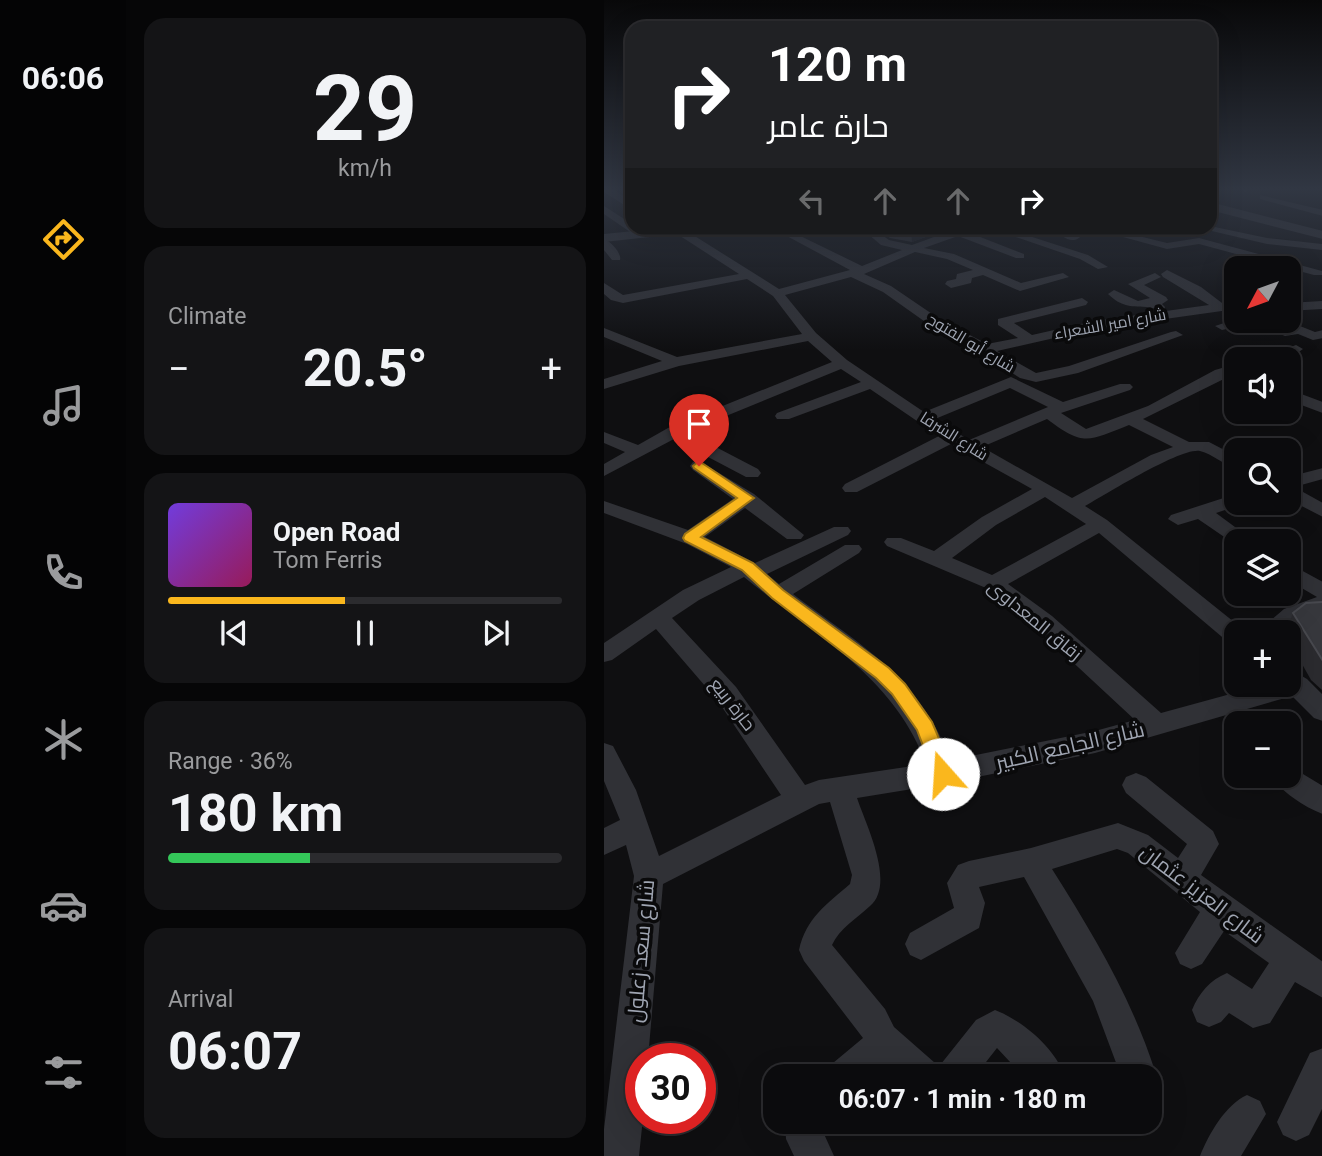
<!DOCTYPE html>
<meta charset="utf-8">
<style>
body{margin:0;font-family:Roboto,Cairo,sans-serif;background:#141416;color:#f1f3f6;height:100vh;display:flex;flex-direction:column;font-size:26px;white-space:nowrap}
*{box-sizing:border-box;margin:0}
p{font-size:23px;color:#9a9b9d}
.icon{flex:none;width:38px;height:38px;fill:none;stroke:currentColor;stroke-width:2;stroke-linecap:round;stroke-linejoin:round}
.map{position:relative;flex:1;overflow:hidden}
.sheet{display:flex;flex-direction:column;gap:18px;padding:18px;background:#060607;width:478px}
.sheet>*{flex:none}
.top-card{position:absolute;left:21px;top:21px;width:592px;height:214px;border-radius:21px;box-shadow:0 7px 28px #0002,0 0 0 2px #2b2b2e;background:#202124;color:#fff;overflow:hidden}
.needle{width:46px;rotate:229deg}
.tools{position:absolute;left:620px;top:256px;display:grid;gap:14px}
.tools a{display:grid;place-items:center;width:77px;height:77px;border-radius:14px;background:#0b0b0d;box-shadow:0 7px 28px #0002,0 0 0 2px #2b2b2e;font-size:35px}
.speed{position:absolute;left:21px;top:1043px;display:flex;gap:14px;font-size:35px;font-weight:700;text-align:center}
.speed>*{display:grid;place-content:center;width:91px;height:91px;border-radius:50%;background:#0b0b0d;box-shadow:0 7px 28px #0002,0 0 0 2px #2b2b2e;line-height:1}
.speed .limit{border:10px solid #d22;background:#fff;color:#111}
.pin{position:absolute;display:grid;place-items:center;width:60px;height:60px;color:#fff;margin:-72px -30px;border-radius:50% 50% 50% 0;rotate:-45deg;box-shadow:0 0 7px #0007}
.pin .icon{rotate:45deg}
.me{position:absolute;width:77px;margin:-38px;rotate:341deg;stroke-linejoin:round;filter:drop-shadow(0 0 5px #0008)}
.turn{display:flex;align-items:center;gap:24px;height:147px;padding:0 28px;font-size:32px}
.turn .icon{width:91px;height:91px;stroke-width:2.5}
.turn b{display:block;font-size:49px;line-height:60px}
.lanes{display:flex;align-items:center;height:66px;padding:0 28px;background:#0003;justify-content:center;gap:35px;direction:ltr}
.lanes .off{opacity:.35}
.big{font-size:52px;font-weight:700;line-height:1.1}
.sheet .widget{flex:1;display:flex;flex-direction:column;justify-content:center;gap:10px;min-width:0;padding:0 24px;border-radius:21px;background:#141416}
.sheet .dial{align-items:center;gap:0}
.dial b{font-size:91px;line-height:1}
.song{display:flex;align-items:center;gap:21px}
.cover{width:84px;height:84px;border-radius:10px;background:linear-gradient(135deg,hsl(260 70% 55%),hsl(330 70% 35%))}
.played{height:7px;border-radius:4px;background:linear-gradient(90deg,#fab71d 45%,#2b2b2e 45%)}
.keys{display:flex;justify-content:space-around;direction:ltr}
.heat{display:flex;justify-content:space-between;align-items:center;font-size:38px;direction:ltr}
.charge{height:10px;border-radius:5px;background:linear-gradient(90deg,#34c759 36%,#2b2b2e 0)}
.trip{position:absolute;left:159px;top:1064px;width:399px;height:70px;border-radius:21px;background:#0b0b0d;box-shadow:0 7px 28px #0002,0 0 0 2px #2b2b2e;font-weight:700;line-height:70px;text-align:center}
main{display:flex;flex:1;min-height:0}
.dock{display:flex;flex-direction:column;width:126px;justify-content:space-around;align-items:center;background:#040405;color:#9a9b9d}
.dock .icon{width:49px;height:49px}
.dock .current{color:#fab71d}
.dock b{font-size:32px;color:#f1f3f6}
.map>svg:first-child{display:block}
</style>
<main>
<nav class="dock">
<b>06:06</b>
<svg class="icon current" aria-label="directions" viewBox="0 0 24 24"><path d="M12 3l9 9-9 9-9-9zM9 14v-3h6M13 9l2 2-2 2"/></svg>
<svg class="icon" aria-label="music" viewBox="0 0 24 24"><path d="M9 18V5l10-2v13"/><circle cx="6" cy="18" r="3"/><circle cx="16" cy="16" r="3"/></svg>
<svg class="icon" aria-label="phone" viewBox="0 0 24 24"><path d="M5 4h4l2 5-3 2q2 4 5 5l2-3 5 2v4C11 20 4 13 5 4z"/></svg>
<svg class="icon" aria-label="climate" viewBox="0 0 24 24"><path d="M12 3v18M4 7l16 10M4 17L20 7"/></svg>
<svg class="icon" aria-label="car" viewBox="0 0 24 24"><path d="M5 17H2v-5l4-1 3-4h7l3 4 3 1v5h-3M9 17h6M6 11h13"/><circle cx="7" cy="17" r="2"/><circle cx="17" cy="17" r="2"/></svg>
<svg class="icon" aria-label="filters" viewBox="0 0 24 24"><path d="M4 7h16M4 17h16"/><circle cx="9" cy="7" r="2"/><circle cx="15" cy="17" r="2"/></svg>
</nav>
<section class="sheet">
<div class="widget dial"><b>29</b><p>km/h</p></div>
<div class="widget"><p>Climate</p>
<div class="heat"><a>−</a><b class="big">20.5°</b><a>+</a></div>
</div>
<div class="widget">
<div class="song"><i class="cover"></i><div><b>Open Road</b><p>Tom Ferris</p></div></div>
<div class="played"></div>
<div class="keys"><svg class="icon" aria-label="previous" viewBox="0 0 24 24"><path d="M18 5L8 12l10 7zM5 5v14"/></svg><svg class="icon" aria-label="pause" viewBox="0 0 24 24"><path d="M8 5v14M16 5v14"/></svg><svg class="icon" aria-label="next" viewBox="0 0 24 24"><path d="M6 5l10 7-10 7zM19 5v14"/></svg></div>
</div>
<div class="widget"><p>Range · 36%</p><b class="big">180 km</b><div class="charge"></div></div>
<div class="widget"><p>Arrival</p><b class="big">06:07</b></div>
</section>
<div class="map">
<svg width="719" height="1156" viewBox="0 0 719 1156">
<rect width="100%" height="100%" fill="#0f0f11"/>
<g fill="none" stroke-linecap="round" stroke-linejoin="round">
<path fill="#303136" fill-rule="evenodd" d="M0,188H8L28,203V210L0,192Z
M648,188L641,192L636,189L637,188Z
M656,195L719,210V216L656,199Z
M0,206L28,224V228L40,232V236H32L0,214Z
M606,226L663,238L719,244V250L663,244L595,228Z
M70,228H78L175,289L246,270L168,228H180L258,266L298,250L277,245L257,228H268L285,240L308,245L352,229L380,228L366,233L420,254V258H412L354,236L320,248L350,254L417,283L459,273L465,277L416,291L379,275L368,278L367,283L347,288L341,284L343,281L352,279L353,274L369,270L343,259L311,252L260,274L287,286L337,320L383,344L414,338L394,325V319L478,298L484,302L482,305L410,323L428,335L490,321L605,305L559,277L557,274L563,270L597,287L618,303L632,301V309L490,329L393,351L432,373L465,366L567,332L572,331L579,335L474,373L432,382L416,378L376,352L327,326L279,292L247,277L181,295L212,333L243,360L320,412L407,377L459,402L516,384H526L529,387L526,390L457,413L482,429L544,406L611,370L632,364V373L539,419L585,442H605L632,456V468C619,465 609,454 596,451C577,447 501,495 481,506L503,520L640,630L632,632V644L624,642L495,533L404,584L448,616L557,713L663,684H684V668L703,679L719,695V721L710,718L688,696L491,753L339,784L253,798C262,825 292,884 266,906C253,918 235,929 228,945L281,1009L290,1027L331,1063L333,1069L372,1020L391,1010C419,1021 450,1047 461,1076H419L393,1048L371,1076H292L281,1066L269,1076H224L229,1063L259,1038L200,961L195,950C202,918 223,904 246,884L248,875L226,802L215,804L59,884L44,1059H37L39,1118L35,1156H0V1129L30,876L22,845L0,855V828L16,820L0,781V743L9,746L32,790L55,856L177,795L114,701L52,629L8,660L0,662V643L79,590L127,567L83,544L0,513V501L84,530L129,499L89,470L86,466L89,462L95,461L150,494L200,535L197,539H183L141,508L101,537L151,563L230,527H244L247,531L244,535L163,574L175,584L241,545H255L258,549L255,553L189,594C258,647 314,675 347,760L491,731L531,720L432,628L382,588L283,546L280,542L283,538H297L330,551L378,517L428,489L347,444L253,492H241L238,488L241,484L335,436L266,389L185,419H173L171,416L173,413L257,382L237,369L83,432L154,469L157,473L154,477H142L70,439L0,476V464L21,452L0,443V432L34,445L64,428L228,362L204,341L75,366L0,389V379L58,361L0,337V328L73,357L198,334L169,296L143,279L19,303L7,300L0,294V283L19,295L135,274L70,232ZM406,388L444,407L365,440L331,419ZM443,419C480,447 484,441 525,425L569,447L547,455L468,498L378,447ZM441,497L482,524L388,575L348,558L392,525ZM140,577C209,633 291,677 322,764L215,780L201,785L132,687L68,618L95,600Z
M386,228H400L484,255L504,267L494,269L476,259Z
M450,228H461L476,237C467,245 457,236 450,228Z
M486,228H502L563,243L595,238L718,271L719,275H710L595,244L563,249Z
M0,239C7,241 18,254 16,260H8L0,250Z
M551,273L557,277L540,285L562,297L564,300L558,304L561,307L560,310C552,311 549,307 542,307C525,306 518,307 504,294L510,290L534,301L546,298L524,284Z
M719,301V309L684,311V303Z
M632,319L665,320L683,328L696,326L711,332L719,330V338L709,340L694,334L681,336L649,323L618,330L611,326Z
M692,345L699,349C687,359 671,359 655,359Z
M684,389L719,402V413L684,400Z
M719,468V479L690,487L719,503V517L684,499V477Z
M632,494V502L639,504L612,513L650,541H632V545L594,519L574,525L564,519L567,515Z
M684,563L719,582V611L696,619L680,632H653L680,609L713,597L684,580Z
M684,765L719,786V814C702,808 675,791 668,775H684Z
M532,773L542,777L609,831L615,844L597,875L719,962V998L691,982L666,1023L649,1028L625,1013L617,1022L605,1027L593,1022L588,1010C595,993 606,980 623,973L648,989L665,963L620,931L598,964L587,969L576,964L571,953L596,912L524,853L513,849L448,869C489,934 527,997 551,1071L546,1083V1076H517L489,1001L420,877L375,887L381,903L375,928L317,960L306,955L301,944L306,933L350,908L343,883L354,865L365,861L427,848L514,823L544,835L574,858L583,844L522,793L518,785L522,777Z
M719,1048V1107L705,1135L692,1141L679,1135L673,1122L706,1053Z
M643,1095L656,1101L662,1114L637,1156H596C605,1134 621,1105 643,1095Z
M181,1122H219L220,1134L230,1156H190L182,1139Z"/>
<path fill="#303136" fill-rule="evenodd" d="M606,202L719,231V239L606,210Z
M60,228H98L91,232L0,242V234Z"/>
</g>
<path fill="#2b2b2f" d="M276,228H346L308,242L286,238L276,231Z
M719,602V691L707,680L684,639V632H682L689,613Z"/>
<path fill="#1a1a1d" d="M318,228H346L308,242L307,231Z"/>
<path fill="#37383d" stroke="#48494f" stroke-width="2" d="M290,228H318L307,231Z
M719,602V661L689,613L702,603Z"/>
<linearGradient id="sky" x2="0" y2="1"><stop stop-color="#080809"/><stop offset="0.54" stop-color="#313743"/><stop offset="1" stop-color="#313743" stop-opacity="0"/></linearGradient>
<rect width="719" height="350" fill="url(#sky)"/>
<path fill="#fab71d" stroke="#a27713" stroke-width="2" d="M95,461L150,498L97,537L149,563L179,590L285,668L301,684L328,722L350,774L347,780L339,782L332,780L313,730L288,694L272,678L168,598L138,570L81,541L79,538L81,534L133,498L90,468L89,466Z"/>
<g text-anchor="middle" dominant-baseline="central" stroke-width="7" stroke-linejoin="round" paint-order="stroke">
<g font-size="16" fill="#9fa5b2" stroke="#0a0a0b">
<text transform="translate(506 324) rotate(-10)">شارع امير الشعراء</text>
<text transform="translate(367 343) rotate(31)">شارع أبو الفتوح</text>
<text transform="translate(350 436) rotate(32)">شارع الشرفا</text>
</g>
<g font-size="18" fill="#9fa5b2" stroke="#0a0a0b">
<text transform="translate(431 620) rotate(39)">زقاق المعداوى</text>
<text transform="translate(129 704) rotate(52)">حارة ربيع</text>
</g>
<g font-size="21" fill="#9fa5b2" stroke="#0a0a0b">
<text transform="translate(466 746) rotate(-13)">شارع الجامع الكبير</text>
<text transform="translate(598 894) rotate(37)">شارع العزيز عثمان</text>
<text transform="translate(37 951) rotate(-85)">شارع سعد زعلول</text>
</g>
</g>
</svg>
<div class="tools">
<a><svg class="needle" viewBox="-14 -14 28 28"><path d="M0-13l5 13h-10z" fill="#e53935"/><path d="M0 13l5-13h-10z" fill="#9a9b9d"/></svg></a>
<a><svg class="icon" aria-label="sound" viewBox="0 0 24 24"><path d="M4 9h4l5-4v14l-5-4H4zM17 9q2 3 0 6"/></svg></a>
<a><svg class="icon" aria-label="search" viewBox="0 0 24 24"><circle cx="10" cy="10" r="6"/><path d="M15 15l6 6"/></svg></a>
<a><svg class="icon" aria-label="layers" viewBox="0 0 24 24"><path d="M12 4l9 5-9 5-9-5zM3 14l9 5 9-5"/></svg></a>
<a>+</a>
<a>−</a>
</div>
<div class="speed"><div class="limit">30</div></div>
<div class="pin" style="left:95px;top:466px;background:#d93025"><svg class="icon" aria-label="arrive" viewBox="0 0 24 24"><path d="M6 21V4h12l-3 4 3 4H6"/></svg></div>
<svg class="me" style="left:339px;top:774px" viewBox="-20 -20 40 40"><circle r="19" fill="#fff"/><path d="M0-13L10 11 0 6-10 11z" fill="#fab71d"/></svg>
<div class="trip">06:07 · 1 min · 180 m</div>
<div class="top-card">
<div class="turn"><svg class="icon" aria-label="right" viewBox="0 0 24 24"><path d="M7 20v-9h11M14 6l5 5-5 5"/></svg><div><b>120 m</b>حارة عامر</div></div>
<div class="lanes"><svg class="icon off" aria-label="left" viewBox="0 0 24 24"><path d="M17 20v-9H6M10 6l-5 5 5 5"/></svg><svg class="icon off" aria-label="ahead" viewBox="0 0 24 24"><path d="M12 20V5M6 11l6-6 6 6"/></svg><svg class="icon off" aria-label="ahead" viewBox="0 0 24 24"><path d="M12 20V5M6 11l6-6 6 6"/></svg><svg class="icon" aria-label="right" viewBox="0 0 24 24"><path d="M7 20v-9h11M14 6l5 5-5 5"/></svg></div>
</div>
</div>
</main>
